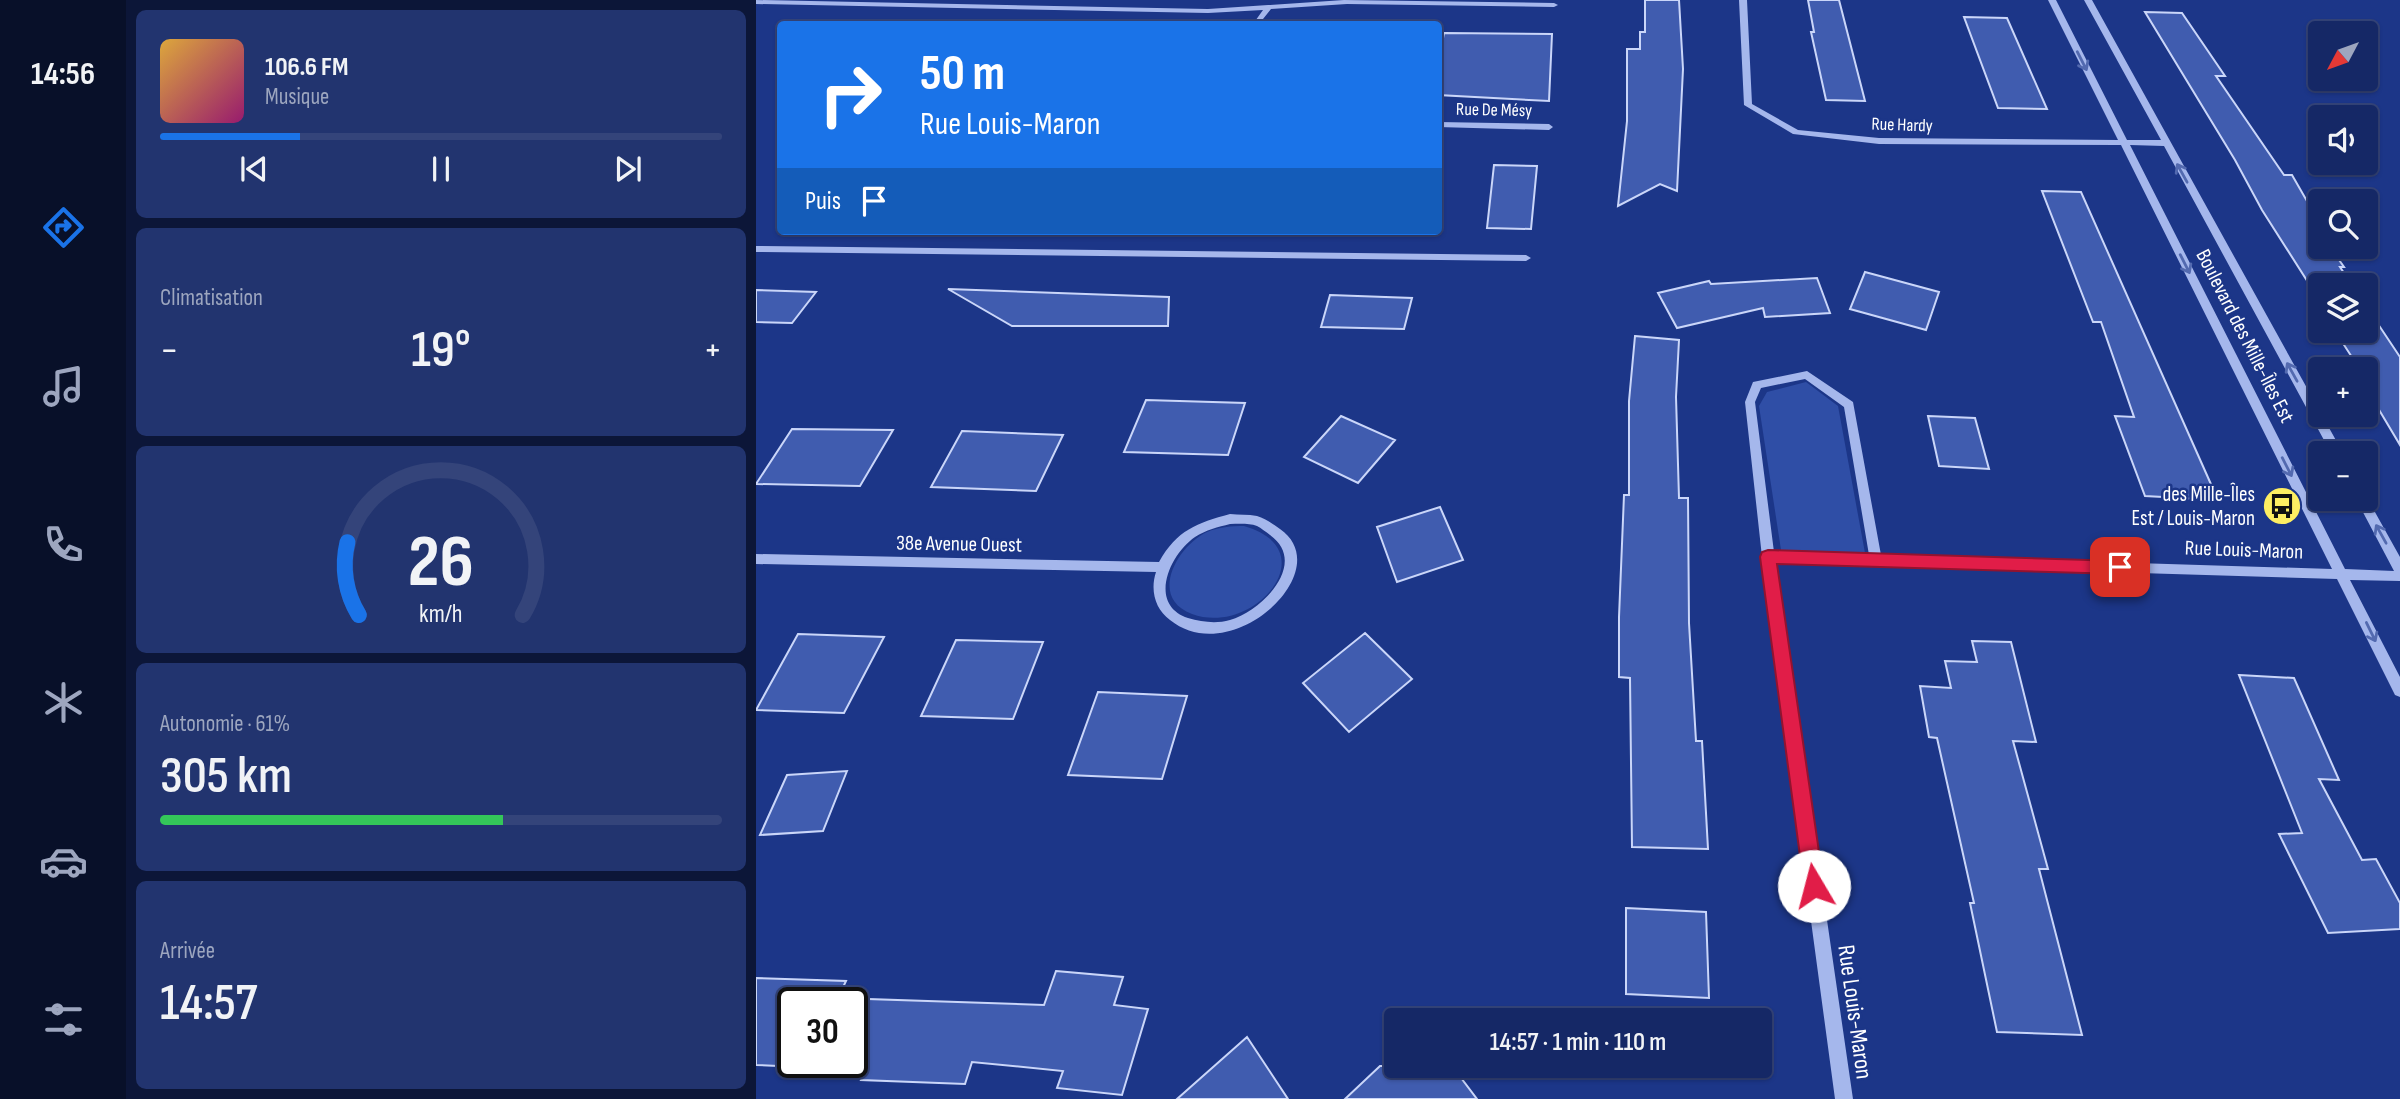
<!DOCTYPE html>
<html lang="fr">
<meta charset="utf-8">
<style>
body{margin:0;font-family:"Sofia Sans Condensed",sans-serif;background:#22346f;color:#f1f3f6;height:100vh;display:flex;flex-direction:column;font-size:26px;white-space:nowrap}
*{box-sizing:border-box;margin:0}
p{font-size:23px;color:#9da6bf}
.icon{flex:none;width:38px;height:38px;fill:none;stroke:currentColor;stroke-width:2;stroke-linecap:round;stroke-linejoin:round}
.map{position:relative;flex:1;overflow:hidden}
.sheet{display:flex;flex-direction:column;gap:10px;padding:10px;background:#0c1638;width:630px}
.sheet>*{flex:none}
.hud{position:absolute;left:21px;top:21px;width:665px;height:214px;border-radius:7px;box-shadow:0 2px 5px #0004,0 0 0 2px #34447a;background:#1a73e8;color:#fff;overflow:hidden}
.needle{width:46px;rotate:229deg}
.controls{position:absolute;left:1552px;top:21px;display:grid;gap:14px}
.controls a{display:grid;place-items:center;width:70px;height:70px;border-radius:7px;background:#152866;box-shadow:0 2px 5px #0004,0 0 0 2px #34447a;font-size:35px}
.speed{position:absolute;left:21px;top:987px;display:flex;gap:14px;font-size:35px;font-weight:700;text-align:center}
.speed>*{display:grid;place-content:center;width:91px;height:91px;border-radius:50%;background:#152866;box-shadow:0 2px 5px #0004,0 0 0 2px #34447a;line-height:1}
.speed .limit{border:4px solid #111;border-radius:10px;background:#fff;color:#111}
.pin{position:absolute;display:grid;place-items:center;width:60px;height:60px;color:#fff;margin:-30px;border-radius:14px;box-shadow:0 4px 10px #0006}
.me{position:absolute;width:77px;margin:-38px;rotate:352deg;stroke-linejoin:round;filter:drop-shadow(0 0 5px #0008)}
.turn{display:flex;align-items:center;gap:24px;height:147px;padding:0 28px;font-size:32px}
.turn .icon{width:91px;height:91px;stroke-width:2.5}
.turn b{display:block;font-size:49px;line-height:60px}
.then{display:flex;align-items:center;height:66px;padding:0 28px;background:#0003;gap:14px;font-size:26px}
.big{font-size:52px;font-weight:600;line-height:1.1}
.sheet .card{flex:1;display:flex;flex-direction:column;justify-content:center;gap:10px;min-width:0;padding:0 24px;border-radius:10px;background:#22346f}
.sheet .dial{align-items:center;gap:0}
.dial svg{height:182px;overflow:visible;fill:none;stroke:#34447a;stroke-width:7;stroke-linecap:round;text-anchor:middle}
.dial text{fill:#f1f3f6;stroke:none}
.song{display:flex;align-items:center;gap:21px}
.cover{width:84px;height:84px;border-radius:10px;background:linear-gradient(135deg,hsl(40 70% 55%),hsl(320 70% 35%))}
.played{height:7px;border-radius:4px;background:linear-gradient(90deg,#1a73e8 25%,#34447a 25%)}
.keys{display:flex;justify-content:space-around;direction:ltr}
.heat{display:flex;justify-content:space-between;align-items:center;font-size:38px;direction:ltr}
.charge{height:10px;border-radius:5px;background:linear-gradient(90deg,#34c759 61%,#34447a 0)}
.trip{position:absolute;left:628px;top:1008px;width:388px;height:70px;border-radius:7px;background:#152866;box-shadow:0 2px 5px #0004,0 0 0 2px #34447a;font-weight:600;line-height:70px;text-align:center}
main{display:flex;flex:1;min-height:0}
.dock{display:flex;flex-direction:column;width:126px;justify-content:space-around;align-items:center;background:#081029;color:#9da6bf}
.dock .icon{width:49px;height:49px}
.dock .active{color:#1a73e8}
.dock b{font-size:32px;color:#f1f3f6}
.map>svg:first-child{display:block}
</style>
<main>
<nav class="dock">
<b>14:56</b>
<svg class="icon active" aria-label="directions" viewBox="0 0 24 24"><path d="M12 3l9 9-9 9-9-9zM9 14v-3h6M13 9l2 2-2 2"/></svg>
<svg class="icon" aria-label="music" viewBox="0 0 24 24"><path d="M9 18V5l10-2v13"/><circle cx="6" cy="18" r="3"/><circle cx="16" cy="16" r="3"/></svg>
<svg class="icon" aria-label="phone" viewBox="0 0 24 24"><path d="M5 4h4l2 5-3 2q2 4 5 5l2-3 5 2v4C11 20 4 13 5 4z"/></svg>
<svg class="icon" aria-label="climate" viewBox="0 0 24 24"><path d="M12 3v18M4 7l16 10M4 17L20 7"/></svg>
<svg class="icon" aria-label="car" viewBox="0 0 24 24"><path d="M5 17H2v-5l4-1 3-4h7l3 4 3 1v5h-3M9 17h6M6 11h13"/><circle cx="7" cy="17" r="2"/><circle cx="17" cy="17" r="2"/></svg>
<svg class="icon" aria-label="filters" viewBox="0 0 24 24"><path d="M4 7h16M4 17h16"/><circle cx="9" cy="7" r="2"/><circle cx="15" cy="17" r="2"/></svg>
</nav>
<section class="sheet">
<div class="card">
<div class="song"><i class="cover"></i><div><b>106.6 FM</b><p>Musique</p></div></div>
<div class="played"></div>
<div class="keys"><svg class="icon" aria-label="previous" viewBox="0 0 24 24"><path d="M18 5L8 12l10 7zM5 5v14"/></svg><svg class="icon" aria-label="pause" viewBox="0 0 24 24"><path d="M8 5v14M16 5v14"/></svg><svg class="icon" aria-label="next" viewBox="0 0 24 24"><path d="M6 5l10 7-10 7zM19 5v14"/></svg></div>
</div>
<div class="card"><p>Climatisation</p>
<div class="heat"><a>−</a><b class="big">19°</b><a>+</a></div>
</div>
<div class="card dial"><svg viewBox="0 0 100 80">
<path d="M14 69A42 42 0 1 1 86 69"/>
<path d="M14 69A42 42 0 0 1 9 37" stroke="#1a73e8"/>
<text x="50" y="56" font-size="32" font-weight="700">26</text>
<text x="50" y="72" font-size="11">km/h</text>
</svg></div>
<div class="card"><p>Autonomie · 61%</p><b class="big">305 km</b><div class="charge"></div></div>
<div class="card"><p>Arrivée</p><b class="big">14:57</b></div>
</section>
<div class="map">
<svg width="1644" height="1099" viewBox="0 0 1644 1099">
<rect width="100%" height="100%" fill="#1c3688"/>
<path fill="#2f4ea6" d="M1050,382L1082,406L1109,553L1025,550L1003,406L1011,392Z
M488,526C572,550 498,637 436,614C392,598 421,546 451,532C463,527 475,526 488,526Z"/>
<path fill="#405caf" stroke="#cad6f9" stroke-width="2" fill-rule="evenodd" d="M889,0H923L927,69L921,191L904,184L862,206L871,121V49H884V32H889Z
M1052,0H1083L1109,101L1070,100L1055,32H1058Z
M1389,12L1426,13L1469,76H1460L1528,175H1536L1559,215H1552L1564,233V247H1574L1588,267H1584L1596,285H1564V301L1506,210L1479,160Z
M1208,17L1251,18L1291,109L1242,108Z
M688,33L796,34L793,101L682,95V64Z
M738,165L781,166L775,229L731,228Z
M1286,191L1325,192L1462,500L1389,496L1359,416L1378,417L1345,322H1337Z
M1109,272L1183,292L1170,330L1094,309Z
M1061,278L1074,313L1009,317L1007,308L921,328L902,293L953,281L955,284Z
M192,289L413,297L412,326H256Z
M0,290L60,292L36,323L0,322Z
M574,295L656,298L648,329L565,327Z
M1610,306L1644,357V445L1610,388V369H1599L1603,368L1579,331H1610Z
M879,336L923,340L920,397L923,498H932L933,623L940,741H946L952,849L876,847L874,678L863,677V617L868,495H873V401Z
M390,400L489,403L472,455L368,452Z
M585,416L639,440L602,483L548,457Z
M1172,416L1219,418L1233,469L1183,466Z
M36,429L137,430L104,486L0,484Z
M206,431L307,435L280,491L175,487Z
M684,507L707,560L641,582L621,527Z
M609,633L656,679L593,732L547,683Z
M42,634L128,637L88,713L0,710Z
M200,640L287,642L257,719L165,716Z
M1216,641L1255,642L1280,742L1257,741L1292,869H1283L1326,1035L1241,1032L1214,903H1218L1181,738L1173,737L1164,686L1195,688L1189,661L1221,662Z
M1483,675L1538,678L1583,780L1563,779L1606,860L1620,859L1644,903V929L1572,933L1523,834L1546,833Z
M342,692L431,696L406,779L312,775Z
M91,771L67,831L4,835L31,775Z
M870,908L950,912L953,998L870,994Z
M300,971L367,977L358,1005L392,1009L366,1095L301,1088L307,1071L216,1062L209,1084L105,1080L109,1070L0,1065V978L90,981L82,998L288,1005ZM37,1003H96V1062H37Z
M491,1037L532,1099H421Z
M624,1066H696L721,1099H589Z"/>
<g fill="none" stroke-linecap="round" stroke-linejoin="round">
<path fill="#a5b7ec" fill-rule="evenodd" d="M0,0L452,9L588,0L798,3L802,5L798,7L591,4L515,9L503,24H497L507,10L452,13L0,4Z
M983,0H991L996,104L1042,130L1123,138L1362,140L1292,0H1300L1371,140H1405L1328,0H1336L1587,453H1575L1408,146L1374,145L1589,569L1638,571L1600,499H1610V496L1644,557V581L1594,580L1644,677V697L1639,695L1581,579L1019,562L1097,1099H1079L1006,557L989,402L997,382L1051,371L1097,402L1125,555L1576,569L1365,145L1123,144L1037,134L988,105ZM1049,379L1088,407L1113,555L1018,552L999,402L1005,388Z
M682,122L793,124L797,127L793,130L682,127Z
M0,246L770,255L775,258L770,261L0,252Z
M474,514C483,515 492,514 501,516C510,519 517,524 524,529C583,570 476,670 414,620C399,609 394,590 400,572L0,564V554L403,562C421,530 441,523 474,514ZM474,524C482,524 493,523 501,526C505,528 510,532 514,535C553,563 506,611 474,620C460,624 446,622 432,618C391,604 414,554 439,537C450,530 462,527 474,524Z"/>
</g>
<defs><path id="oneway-shaft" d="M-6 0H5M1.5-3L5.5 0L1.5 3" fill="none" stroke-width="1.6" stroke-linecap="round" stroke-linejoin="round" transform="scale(1.75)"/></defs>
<g stroke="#536ab0">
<use href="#oneway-shaft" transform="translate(1326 61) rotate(63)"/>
<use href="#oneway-shaft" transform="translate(1426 173) rotate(-119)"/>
<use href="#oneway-shaft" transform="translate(1429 264) rotate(63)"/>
<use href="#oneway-shaft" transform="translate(1536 372) rotate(-119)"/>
<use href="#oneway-shaft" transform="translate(1531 467) rotate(63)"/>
<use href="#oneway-shaft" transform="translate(1625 534) rotate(-119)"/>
<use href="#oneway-shaft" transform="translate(1615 632) rotate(64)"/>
</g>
<path fill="#e11d48" stroke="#92132f" stroke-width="2" d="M1012,550L1364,561L1369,563L1372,567L1369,572L1364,574L1021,564L1068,886L1065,893L1058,896L1051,893L1048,886L1004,557L1006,552Z"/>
<defs>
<g id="bus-disc" transform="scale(2.0125)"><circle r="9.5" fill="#fdee62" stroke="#1c3688"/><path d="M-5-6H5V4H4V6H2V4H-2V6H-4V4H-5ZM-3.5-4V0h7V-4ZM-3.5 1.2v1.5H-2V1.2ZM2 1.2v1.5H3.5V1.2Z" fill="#111"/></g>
</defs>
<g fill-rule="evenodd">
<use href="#bus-disc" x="1526" y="506"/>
</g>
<g text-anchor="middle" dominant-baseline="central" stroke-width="5" stroke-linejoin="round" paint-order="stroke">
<g font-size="18" fill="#fff" stroke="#1c3688">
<text transform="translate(738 110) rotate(1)">Rue De Mésy</text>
<text transform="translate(1146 125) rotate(2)">Rue Hardy</text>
</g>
<g font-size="21" fill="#fff" stroke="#1c3688">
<text transform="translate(1489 336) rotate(63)">Boulevard des Mille-Îles Est</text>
<text transform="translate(203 544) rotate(1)">38e Avenue Ouest</text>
<text transform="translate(1488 550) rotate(2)">Rue Louis-Maron</text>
</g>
<g font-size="21" fill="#fff" stroke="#1c3688" text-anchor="end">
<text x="1499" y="494">des Mille-Îles<tspan x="1499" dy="24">Est / Louis-Maron</tspan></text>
</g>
<g font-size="24" fill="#fff" stroke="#1c3688">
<text transform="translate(1099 1012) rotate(82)">Rue Louis-Maron</text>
</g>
</g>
</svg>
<div class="controls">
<a><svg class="needle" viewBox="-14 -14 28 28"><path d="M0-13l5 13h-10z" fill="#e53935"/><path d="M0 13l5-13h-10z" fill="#9da6bf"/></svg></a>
<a><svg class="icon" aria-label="sound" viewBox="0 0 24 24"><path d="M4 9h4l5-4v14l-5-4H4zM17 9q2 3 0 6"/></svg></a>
<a><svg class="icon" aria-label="search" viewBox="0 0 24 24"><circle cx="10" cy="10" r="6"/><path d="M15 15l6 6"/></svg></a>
<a><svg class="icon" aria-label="layers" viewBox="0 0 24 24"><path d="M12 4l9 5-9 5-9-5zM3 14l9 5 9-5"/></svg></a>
<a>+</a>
<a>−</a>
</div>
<div class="speed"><div class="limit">30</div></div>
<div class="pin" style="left:1364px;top:567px;background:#d93025"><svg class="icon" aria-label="arrive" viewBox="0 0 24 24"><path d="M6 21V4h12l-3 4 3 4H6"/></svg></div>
<svg class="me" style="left:1058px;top:886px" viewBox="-20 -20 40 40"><circle r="19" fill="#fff"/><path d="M0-13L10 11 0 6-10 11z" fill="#e11d48"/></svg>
<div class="trip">14:57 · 1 min · 110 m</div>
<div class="hud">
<div class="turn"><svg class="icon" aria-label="right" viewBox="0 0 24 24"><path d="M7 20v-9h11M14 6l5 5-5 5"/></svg><div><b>50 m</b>Rue Louis-Maron</div></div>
<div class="then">Puis<svg class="icon" aria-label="arrive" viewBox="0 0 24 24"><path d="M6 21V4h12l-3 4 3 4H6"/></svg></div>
</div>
</div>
</main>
